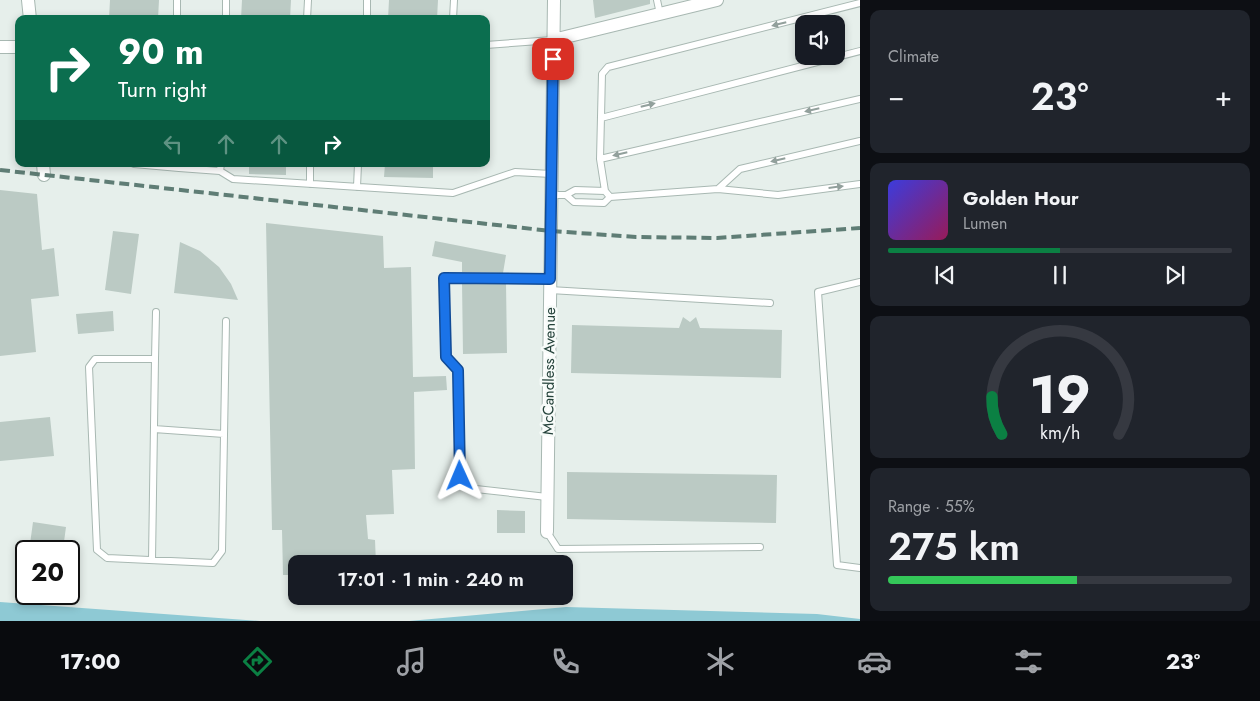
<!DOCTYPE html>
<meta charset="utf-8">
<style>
body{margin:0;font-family:Jost,sans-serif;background:#20242c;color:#f1f3f6;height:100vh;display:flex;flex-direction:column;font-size:19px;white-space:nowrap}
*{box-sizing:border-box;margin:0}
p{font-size:16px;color:#9ea1a6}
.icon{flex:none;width:28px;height:28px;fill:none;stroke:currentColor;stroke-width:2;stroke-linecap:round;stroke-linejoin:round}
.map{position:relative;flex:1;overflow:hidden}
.sheet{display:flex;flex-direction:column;gap:10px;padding:10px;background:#0d0f14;width:400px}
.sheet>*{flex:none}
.top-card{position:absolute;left:15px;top:15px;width:475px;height:152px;border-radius:10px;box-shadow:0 2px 8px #0003;background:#0b6e4f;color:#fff;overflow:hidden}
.controls{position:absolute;left:795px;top:15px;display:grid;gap:10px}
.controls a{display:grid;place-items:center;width:50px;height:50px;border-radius:10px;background:#171b24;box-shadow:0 2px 8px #0003;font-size:25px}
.speed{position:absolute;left:15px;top:540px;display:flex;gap:10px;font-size:25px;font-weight:700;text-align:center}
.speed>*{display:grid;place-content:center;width:65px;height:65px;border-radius:50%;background:#171b24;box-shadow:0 2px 8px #0003;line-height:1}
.speed .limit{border:2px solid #111;border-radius:8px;background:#fff;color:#111}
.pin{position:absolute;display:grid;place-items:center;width:42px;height:42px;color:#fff;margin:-21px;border-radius:10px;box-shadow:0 2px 8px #0006}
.me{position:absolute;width:55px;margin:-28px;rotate:359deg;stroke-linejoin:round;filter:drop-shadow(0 0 4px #0008)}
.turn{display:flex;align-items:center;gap:18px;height:105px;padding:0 20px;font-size:22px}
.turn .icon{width:65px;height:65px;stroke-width:2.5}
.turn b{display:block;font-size:35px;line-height:42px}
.lanes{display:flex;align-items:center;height:48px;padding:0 20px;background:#0003;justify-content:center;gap:25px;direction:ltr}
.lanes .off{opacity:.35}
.big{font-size:38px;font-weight:600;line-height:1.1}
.sheet .widget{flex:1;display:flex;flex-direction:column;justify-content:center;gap:8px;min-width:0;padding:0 18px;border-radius:10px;background:#20242c}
.sheet .dial{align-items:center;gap:0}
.dial svg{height:130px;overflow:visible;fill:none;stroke:#363941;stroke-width:7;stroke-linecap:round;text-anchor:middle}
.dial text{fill:#f1f3f6;stroke:none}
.song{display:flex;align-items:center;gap:15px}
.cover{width:60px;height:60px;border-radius:8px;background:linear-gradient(135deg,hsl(240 70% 55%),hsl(330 70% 35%))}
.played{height:5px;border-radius:2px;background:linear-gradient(90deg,#0b8043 50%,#363941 50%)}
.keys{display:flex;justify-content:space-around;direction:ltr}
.heat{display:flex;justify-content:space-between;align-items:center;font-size:28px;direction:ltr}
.charge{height:8px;border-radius:4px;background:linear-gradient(90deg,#34c759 55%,#363941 0)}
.trip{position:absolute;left:288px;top:555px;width:285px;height:50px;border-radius:10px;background:#171b24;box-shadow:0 2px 8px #0003;font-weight:600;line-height:50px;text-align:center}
.menu{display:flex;height:80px;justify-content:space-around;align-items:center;background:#090b0e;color:#9ea1a6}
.menu .icon{width:35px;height:35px}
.menu .selected{color:#0b8043}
.menu b{font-size:22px;color:#f1f3f6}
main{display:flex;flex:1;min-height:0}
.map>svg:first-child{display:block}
</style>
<main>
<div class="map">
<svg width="860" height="621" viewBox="0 0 860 621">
<rect width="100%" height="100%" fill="#e6efeb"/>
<path fill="#8ec9d4" d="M0,602L260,621H0Z
M566,607L817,614L860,619V621H409Z"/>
<path fill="#bbcac4" d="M110,0H159L158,19H109Z
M242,0H291L290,19H241Z
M389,0H438L437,19H388Z
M593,0H650V4L595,18Z
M249,164H286V175L249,174Z
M385,164H433V178L384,177Z
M0,190L37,194L42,250L54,248L59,296L31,299L36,352L0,356Z
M266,223L383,236L384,268L411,267L413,377L446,376L447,390L414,392L415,469L392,470L394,514L366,515L368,539L375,540L376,564H296V575H283L282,530H272Z
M113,231L139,234L131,294L105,290Z
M435,241L506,255L503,273L462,272V262L432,256Z
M180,242L200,251L219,267L231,284L238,300L174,293Z
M462,282L506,283L507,353L463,354Z
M113,311L114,331L78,334L76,314Z
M683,317L690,322L696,317L700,328L782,330L781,378L571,373L572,325L679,328Z
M50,417L54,456L0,461V422Z
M567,472L777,475L776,523L567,519Z
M497,510L525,511V533H497Z
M33,522L66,527L63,549L30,544Z"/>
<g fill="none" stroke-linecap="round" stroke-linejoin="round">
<g stroke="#a8b8b2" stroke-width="8">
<path id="service" d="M177,0V19
M657,0L660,14
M226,19V0
M307,19L308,0
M367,19V0
M453,19L454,0
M486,45L553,40
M601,118L860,51
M600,159L860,99
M134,164L179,168
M179,164V168L220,171L221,164
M220,171L233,179L453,193L515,172L551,174
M310,184V164
M357,187L358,164
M718,189L740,169L860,141
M605,191L600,159L602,74L608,67L860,3
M551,195H566L575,190L605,191L610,197L604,203L574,202L566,195
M610,197L718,189L778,195L860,184
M860,282L818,292L837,565L860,568
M550,290L770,303
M156,312L155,359H95L89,367L97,550L107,558L213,563L222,551L226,321
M154,429L224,434
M547,497L467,488L460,475L458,371L446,357L443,284L444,277L550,279
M547,532L558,549L760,547
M152,560L155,359"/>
</g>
<g stroke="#a8b8b2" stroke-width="14">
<path id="minor" d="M28,0L30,19
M553,40L717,0
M0,47H19
M43,164L44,175
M547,532L554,0"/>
</g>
<use href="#service" stroke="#fff" stroke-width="6"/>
<use href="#minor" stroke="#fff" stroke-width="12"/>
<path stroke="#5f7d75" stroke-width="4" stroke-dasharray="10 5" stroke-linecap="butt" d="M0,170L551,231L636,237L717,238L860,228"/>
</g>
<defs><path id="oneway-solid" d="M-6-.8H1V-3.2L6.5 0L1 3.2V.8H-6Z" transform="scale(1.25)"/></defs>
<g fill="#92a09c">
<use href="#oneway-solid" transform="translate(779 24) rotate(166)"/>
<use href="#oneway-solid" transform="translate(648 105) rotate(-14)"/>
<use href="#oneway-solid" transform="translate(812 110) rotate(167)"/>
<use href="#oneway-solid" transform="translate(620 154) rotate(167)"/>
<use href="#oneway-solid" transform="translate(778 160) rotate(167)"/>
<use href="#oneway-solid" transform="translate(836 187) rotate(-7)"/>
</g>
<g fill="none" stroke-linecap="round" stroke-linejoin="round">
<g stroke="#114b97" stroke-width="12">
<path id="route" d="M460,476L458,370L446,357L444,278L550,279L553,59"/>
</g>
<use href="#route" stroke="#1a73e8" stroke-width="9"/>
</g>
<g text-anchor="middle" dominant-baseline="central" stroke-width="5" stroke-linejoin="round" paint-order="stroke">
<g font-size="15" fill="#24423a" stroke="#f7fbf9">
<text transform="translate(549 371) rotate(-89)">McCandless Avenue</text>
</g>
</g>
</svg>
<div class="controls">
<a><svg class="icon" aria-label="sound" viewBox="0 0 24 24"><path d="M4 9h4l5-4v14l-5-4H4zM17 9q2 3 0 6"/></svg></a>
</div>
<div class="speed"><div class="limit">20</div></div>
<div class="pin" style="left:553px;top:59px;background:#d93025"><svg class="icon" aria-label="arrive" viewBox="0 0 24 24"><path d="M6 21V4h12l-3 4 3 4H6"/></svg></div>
<svg class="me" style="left:460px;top:476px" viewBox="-20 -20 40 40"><path d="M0-17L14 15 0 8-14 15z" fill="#1a73e8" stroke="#fff" stroke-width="4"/></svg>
<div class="trip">17:01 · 1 min · 240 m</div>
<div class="top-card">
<div class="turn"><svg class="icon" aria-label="right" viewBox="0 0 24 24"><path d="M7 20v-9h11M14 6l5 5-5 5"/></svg><div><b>90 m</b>Turn right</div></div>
<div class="lanes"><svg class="icon off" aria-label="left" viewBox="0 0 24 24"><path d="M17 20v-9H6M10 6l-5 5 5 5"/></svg><svg class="icon off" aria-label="ahead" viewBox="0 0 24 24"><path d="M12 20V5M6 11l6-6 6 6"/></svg><svg class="icon off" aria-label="ahead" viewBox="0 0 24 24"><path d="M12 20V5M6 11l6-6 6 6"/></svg><svg class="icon" aria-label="right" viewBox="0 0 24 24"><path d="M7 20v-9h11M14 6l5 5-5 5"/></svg></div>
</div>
</div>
<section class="sheet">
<div class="widget"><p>Climate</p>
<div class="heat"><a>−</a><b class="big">23°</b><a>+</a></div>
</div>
<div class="widget">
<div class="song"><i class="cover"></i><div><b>Golden Hour</b><p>Lumen</p></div></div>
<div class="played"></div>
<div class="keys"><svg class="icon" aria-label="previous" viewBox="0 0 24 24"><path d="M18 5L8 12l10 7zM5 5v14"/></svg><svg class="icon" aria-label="pause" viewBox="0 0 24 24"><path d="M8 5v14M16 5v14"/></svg><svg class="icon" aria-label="next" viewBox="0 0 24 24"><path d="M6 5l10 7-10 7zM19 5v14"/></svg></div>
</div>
<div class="widget dial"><svg viewBox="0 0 100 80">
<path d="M14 69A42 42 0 1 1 86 69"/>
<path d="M14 69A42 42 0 0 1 8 46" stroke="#0b8043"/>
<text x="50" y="56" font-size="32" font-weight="700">19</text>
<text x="50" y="72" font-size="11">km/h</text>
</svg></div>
<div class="widget"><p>Range · 55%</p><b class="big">275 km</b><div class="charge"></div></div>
</section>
</main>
<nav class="menu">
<b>17:00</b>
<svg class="icon selected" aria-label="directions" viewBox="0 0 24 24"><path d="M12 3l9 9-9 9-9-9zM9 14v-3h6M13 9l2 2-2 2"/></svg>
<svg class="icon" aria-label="music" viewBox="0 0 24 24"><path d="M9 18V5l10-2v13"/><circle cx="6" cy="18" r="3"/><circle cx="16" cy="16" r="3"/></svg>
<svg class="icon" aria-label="phone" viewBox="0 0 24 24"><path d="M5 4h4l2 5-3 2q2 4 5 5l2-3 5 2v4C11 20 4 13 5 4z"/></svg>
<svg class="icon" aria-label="climate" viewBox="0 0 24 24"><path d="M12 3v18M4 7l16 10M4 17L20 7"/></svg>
<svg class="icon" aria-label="car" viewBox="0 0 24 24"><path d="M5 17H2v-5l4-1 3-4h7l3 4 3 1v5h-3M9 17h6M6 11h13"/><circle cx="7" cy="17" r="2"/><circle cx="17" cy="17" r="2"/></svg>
<svg class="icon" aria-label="filters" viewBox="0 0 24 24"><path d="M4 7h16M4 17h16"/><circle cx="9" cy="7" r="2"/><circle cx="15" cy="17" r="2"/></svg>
<b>23°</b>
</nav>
